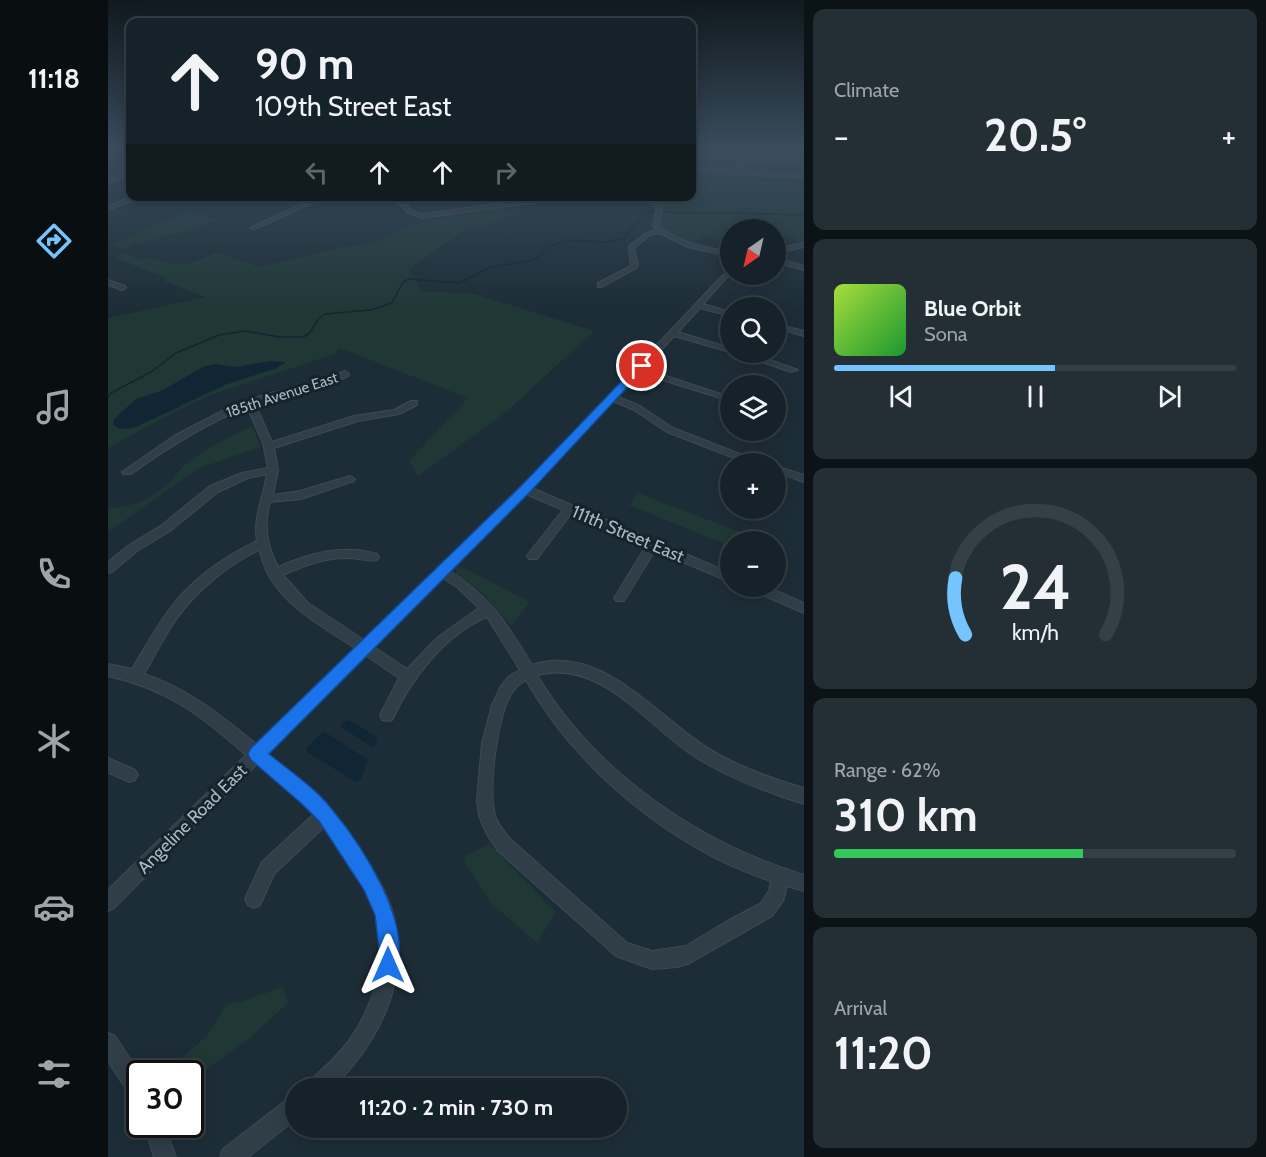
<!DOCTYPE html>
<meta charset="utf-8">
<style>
body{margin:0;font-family:Cabin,sans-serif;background:#232f35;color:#f1f3f6;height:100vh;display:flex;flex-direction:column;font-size:22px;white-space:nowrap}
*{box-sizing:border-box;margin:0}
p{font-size:20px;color:#9ea4a8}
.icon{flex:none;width:33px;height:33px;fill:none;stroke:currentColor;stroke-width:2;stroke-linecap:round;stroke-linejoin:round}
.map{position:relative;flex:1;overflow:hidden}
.panel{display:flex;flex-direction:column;gap:9px;padding:9px;background:#0c1317;width:462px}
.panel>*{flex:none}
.top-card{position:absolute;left:18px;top:18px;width:570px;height:183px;border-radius:12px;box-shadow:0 3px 15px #0003,0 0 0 2px #353f46;background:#162229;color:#f1f3f6;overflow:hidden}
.needle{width:39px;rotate:214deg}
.buttons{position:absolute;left:612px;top:219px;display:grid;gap:12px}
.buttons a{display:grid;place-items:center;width:66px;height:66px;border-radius:50%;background:#162229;box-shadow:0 3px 15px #0003,0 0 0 2px #353f46;font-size:30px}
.speed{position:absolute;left:18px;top:1060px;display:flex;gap:12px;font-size:30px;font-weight:700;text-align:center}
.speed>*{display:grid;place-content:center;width:78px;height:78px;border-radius:50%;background:#162229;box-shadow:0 3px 15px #0003,0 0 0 2px #353f46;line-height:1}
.speed .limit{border:3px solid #111;border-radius:9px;background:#fff;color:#111}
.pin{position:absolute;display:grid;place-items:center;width:51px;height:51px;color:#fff;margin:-26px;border:3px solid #fff;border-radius:50%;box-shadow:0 2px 6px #0007}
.me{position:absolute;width:66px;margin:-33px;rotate:0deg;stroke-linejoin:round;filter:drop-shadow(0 0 4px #0008)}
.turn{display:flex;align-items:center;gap:21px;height:126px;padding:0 30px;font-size:27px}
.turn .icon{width:78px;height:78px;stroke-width:2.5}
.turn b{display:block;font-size:42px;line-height:51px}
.lanes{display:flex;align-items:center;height:57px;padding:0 30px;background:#0003;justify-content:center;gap:30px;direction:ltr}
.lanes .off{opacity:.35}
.big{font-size:45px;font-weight:700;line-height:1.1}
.panel .widget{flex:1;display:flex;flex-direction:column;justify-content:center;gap:9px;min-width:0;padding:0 21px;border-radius:12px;background:#232f35}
.panel .dial{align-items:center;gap:0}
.dial svg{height:156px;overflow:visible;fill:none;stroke:#353f46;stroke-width:7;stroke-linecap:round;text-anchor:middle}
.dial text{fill:#f1f3f6;stroke:none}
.song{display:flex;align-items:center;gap:18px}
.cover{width:72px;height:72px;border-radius:9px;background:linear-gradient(135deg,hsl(80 70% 55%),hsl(130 70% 35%))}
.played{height:6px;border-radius:3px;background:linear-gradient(90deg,#74c4ff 55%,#353f46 55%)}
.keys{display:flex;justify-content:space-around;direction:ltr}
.heat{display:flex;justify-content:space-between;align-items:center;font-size:33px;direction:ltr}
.charge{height:9px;border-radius:4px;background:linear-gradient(90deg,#34c759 62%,#353f46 0)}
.trip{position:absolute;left:177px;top:1078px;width:342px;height:60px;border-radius:30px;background:#162229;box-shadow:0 3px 15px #0003,0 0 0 2px #353f46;font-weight:700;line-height:60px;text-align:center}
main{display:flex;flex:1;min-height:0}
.tab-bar{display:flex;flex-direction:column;width:108px;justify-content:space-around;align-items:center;background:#090e10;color:#9ea4a8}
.tab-bar .icon{width:42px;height:42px}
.tab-bar .active{color:#74c4ff}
.tab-bar b{font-size:27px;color:#f1f3f6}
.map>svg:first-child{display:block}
</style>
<main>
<nav class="tab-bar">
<b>11:18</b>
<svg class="icon active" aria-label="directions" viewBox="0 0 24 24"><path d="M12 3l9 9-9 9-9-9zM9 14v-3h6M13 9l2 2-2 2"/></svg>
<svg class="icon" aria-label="music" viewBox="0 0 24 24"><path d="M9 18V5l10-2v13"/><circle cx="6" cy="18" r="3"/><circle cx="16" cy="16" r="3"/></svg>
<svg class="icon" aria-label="phone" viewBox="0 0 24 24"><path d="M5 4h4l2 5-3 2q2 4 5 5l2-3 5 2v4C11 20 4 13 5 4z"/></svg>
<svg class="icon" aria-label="climate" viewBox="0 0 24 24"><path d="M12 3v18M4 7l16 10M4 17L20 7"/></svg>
<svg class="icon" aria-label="car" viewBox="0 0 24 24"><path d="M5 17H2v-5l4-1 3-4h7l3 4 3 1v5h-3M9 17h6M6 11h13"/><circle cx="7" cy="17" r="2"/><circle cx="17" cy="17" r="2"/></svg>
<svg class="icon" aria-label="filters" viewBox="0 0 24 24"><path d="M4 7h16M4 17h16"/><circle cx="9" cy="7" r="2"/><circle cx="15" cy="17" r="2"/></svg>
</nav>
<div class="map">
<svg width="696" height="1157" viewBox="0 0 696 1157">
<rect width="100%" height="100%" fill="#1d2d37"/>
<path fill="#1f3836" d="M590,170L601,171L603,178L696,184V245L679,236L668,235V230H622V238L605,239L595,236L585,242L566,236L553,227L556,209L548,200L553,197L584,196V172Z
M414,205V211L378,225L360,228L301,269L314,291L367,294L486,331L398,412L310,476L301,461L360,398L232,348L227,352L229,353L100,396L72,409L0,448V318L97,297L54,280L59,278L6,258L16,253L35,261L36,258C44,257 51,261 59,263C76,268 94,259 109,252L151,267L218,251L267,242L312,222Z
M83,211L107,220L74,233L56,235L35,243L21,244L24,246L15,249L3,244Z
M144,426L153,447L91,468L0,532V508C26,507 44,499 63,481C69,476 72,468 79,463C99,448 121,437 144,426Z
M530,493L655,541L622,542V546L521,505Z
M348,565L353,567L422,602L403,626L372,590L348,573Z
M381,844L448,912L429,943L384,904L354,858Z
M175,987L180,1003L139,1040L103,1066L83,1084L82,1074H55L99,1036L118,1005L132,1002Z"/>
<path fill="#102634" d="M163,361L178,362L169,368L117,385L26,428L12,429L5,425L6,419L28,399L53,391L95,367L107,364L128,367Z
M241,720L266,735L269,739L268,746L264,747L233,727V724Z
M217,732L260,760L253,779L248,782L199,752L198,748L213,733Z"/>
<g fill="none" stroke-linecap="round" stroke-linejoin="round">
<path stroke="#102634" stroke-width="1.5" d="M557,212C604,215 650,211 696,216
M0,397L3,393L43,372L68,353L111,335L137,331L172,337H195L201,334L210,319L217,314L263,310L284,303L295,282L301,279L352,283L383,267L426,260L443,246L459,240L496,242L515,239L538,213L547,211"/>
<g stroke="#3c4a53" stroke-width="2">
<path id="minor" d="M678,149H696V152L680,150Z
M631,157L696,161V165L634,161L638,171L696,174V178L590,172L584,165V160L592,168L633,171L628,159Z
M22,172V176L0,183V179Z
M26,196H36L0,210V206Z
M211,196H220L147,229L142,228Z
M284,196H291L304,211L314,214L431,198L540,197L555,206L551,226C571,243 597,247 622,252V256L580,247L552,233L542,235L526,248L530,264L528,268L493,287H490V283L523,266L521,246L538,233L549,230L545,226L549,207L539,201L431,202L314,218L300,213Z
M696,243V247L668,253V249Z
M668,258L696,266V270L668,262Z
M622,272L624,275L619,277L595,304L622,312V316L592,308L570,332L622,348V352L566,336L536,369L622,397V401L532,373L510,397L532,406L565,428L658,464H642L559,432L526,410L505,401L424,488L622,573V582L547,550L516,601H508L506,598L508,595L538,546L463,514L429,559H421L419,556L421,553L455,510L418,494L342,571C383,597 399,624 424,665C491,643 545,712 595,745C626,765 661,778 696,788V804C658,792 620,778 586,756C539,726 493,658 429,675C487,772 589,842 696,875V891L679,886L675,901L664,916L582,963L569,967L544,969L508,956L389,850L379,834L371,816L369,800L374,743L384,705L393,686L400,677L412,670L379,617C337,634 303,679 284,720L279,721L274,720L272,715L291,678L257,655L160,754C178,768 196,782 212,798C228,814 241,833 253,852C267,873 280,893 286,917C302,983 269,1045 223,1089H198L201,1082C215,1068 231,1055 242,1039C270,1000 282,945 263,900C252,874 233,849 216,827L166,874L152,905L146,908L140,905L137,899L154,862L206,814L184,792L149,764L6,908L0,911V890L138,755C94,716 59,689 0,676V664L24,669C36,650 47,628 61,610C83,580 116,557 149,541C145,517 155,498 159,474L140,478L110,492L62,531L29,551L4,572L0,573V562L21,545L54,525L102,486L134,473L160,468L155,443L139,407C97,424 59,448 23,474H15L14,472L66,436L120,408L159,394L219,379L237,371L241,374L240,376L225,383L147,404L164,442L246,416L286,410L303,401H309V405L291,414L250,421L166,448L170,470L165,495L192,491L242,476L247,479L246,481L193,499L162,502C156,524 159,547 170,567C202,553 235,544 269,554L271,557L269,560C260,562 250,558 240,558C217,557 196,566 175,575L200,603L256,640L442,458L615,275ZM151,550C154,559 157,570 161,576C179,608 217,628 247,648L149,745C114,716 79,688 36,674C47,655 57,635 69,618C89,590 120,565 151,550ZM335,578L349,587L371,608L330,637L299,669L266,647ZM418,680C469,770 565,849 663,881L661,891L652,904L621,920L578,946L544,951L519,943L401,838C396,831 389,823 387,815C380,787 389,721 402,696C406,689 411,684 418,680Z
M0,280L17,286L18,288L14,290L0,285Z
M668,324L696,331V336L668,328Z
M626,352H640L690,370L683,372Z
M668,466L696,475V482L668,472Z
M638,586H657L696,603V613L640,589Z
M0,758L27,770L30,775L27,780L22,782L0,773Z
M0,1033L7,1036L32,1074V1103L25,1100L0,1061Z
M188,1095V1119L140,1157H112L115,1149L181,1098Z
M36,1125H56L68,1157H46Z"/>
</g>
<use href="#minor" fill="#303e47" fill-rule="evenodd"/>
</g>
<linearGradient id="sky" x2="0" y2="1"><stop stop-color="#10191e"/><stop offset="0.48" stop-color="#3a4c5e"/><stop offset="1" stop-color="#3a4c5e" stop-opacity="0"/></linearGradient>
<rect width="696" height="311" fill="url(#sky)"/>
<path fill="#1a73e8" stroke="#114b97" stroke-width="1.5" d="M530,364L539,366L422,492L161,754C182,771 206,787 223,808C253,844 307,925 287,973L280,976L273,973L270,965L271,949L267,915L256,890L211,821L194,804L143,760L140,754L143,748L413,486Z"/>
<g text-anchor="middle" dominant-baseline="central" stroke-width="6" stroke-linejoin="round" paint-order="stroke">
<g font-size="15" fill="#a9b9c5" stroke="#16232b">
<text transform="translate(174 395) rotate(-18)">185th Avenue East</text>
</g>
<g font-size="18" fill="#a9b9c5" stroke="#16232b">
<text transform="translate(520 534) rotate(23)">111th Street East</text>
<text transform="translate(84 819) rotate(-45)">Angeline Road East</text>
</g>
</g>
</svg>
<div class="buttons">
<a><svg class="needle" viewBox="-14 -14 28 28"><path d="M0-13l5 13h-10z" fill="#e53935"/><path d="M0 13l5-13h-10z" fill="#9ea4a8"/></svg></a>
<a><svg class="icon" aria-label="search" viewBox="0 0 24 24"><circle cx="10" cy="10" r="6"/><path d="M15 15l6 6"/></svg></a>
<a><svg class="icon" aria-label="layers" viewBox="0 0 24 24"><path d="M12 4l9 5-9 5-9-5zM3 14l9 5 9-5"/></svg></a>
<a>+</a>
<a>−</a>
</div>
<div class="speed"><div class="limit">30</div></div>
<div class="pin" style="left:534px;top:366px;background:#d93025"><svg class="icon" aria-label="arrive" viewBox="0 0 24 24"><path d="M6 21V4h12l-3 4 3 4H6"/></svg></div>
<svg class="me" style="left:280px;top:965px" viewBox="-20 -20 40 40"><path d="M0-17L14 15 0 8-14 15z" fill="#1a73e8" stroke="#fff" stroke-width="4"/></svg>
<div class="trip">11:20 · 2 min · 730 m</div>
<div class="top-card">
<div class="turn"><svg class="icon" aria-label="ahead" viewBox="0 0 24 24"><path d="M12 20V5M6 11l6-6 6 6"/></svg><div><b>90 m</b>109th Street East</div></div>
<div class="lanes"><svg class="icon off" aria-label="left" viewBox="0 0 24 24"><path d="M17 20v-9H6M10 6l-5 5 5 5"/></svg><svg class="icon" aria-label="ahead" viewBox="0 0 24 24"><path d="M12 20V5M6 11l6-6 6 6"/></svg><svg class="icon" aria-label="ahead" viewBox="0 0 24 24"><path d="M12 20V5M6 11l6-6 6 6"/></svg><svg class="icon off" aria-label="right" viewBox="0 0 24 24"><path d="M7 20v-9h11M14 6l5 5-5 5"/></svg></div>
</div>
</div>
<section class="panel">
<div class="widget"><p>Climate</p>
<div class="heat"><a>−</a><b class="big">20.5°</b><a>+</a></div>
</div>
<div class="widget">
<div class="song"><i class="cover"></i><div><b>Blue Orbit</b><p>Sona</p></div></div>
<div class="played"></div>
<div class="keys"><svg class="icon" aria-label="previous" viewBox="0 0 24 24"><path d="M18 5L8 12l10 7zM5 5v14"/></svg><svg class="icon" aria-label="pause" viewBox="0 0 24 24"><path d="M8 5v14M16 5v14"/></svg><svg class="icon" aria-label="next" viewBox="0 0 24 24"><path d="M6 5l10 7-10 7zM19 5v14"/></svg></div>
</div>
<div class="widget dial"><svg viewBox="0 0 100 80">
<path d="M14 69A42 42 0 1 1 86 69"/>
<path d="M14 69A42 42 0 0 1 9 40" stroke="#74c4ff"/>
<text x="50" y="56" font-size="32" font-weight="700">24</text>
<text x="50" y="72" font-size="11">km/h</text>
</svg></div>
<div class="widget"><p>Range · 62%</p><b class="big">310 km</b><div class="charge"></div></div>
<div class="widget"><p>Arrival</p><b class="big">11:20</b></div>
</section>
</main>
